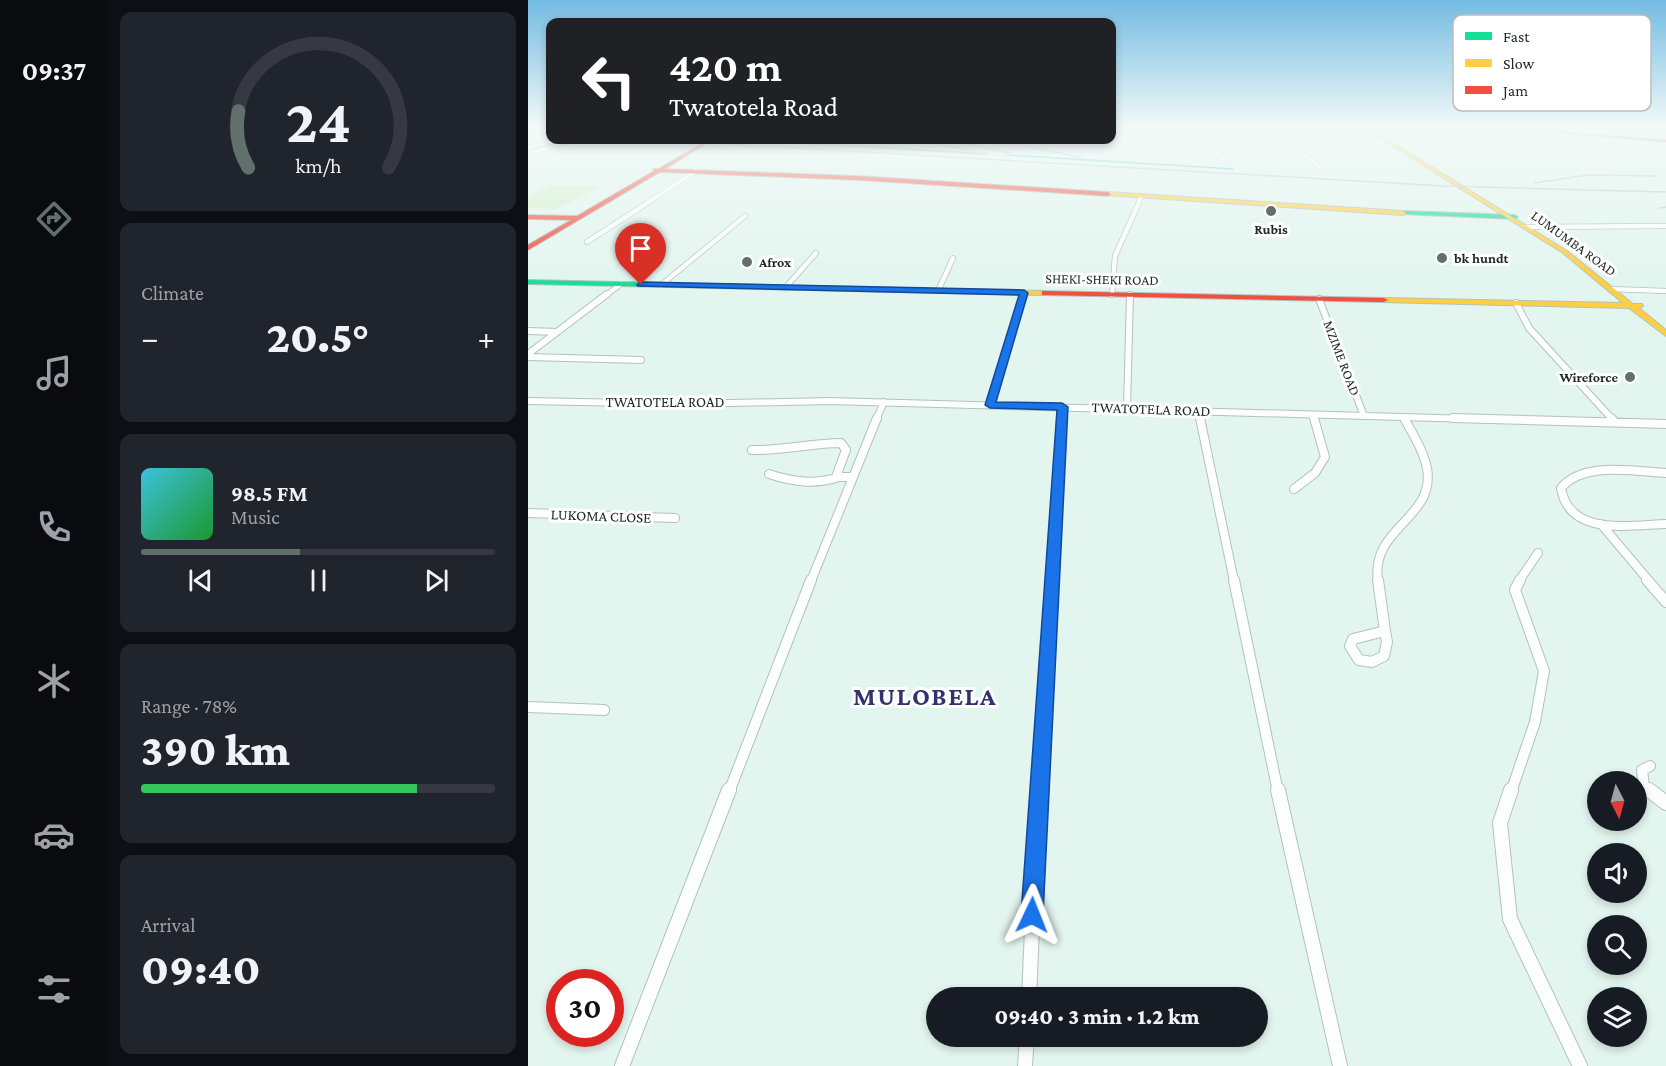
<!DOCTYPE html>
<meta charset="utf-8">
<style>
body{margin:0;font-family:"Crimson Pro",serif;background:#20242c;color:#f1f3f6;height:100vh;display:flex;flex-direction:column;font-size:22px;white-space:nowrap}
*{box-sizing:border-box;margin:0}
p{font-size:20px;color:#9ea1a6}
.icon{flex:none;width:33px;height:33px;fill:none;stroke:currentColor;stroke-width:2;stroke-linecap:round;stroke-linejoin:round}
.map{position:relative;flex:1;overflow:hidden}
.panel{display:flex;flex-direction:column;gap:12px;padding:12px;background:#0d0f14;width:420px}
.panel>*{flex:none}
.banner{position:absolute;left:18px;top:18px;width:570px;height:126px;border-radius:12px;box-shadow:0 3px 9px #0003;background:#202124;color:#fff;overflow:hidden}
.needle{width:39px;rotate:174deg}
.fabs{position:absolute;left:1059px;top:771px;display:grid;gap:12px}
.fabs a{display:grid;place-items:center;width:60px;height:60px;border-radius:50%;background:#171b24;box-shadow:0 3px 9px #0003;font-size:30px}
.speed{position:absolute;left:18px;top:969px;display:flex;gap:12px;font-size:30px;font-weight:700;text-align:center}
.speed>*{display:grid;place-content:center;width:78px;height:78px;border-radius:50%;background:#171b24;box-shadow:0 3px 9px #0003;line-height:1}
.speed .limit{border:9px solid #d22;background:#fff;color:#111}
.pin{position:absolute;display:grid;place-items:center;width:51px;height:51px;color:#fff;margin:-62px -26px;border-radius:50% 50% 50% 0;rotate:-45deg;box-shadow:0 0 6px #0007}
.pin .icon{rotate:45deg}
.me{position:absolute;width:66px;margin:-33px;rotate:2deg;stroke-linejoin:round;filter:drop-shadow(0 0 4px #0008)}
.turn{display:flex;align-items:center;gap:21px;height:126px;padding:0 24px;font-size:27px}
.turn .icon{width:78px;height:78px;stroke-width:2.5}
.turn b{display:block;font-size:42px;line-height:51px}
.big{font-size:45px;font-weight:800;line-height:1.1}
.panel .card{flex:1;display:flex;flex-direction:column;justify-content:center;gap:9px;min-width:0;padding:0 21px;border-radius:12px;background:#20242c}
.panel .dial{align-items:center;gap:0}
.dial svg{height:156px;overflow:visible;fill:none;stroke:#363941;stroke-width:7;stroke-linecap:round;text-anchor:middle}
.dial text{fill:#f1f3f6;stroke:none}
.song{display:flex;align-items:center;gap:18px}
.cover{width:72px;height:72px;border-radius:9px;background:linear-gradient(135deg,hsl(190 70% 55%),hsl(130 70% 35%))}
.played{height:6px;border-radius:3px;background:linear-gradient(90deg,#62706c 45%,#363941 45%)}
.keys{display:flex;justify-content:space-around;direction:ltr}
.heat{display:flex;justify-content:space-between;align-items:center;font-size:33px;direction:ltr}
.charge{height:9px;border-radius:4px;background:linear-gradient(90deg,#34c759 78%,#363941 0)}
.trip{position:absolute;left:398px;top:987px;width:342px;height:60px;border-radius:30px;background:#171b24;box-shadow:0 3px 9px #0003;font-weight:800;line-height:60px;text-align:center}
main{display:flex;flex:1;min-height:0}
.tab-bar{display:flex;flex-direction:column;width:108px;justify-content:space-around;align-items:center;background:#090b0e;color:#9ea1a6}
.tab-bar .icon{width:42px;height:42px}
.tab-bar .active{color:#62706c}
.tab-bar b{font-size:27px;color:#f1f3f6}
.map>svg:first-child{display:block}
</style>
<main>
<nav class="tab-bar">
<b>09:37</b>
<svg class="icon active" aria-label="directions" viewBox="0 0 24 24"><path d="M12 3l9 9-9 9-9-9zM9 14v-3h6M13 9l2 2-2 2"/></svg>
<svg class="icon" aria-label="music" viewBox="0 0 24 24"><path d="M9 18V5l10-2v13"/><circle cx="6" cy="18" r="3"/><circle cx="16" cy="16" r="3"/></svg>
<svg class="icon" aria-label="phone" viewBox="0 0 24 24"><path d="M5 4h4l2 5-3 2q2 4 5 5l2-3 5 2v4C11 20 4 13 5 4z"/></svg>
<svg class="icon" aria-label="climate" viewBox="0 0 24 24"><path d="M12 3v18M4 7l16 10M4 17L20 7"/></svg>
<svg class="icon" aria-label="car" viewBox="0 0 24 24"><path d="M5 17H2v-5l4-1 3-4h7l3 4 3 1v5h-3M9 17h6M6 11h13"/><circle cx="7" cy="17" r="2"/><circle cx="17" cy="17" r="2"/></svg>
<svg class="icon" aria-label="filters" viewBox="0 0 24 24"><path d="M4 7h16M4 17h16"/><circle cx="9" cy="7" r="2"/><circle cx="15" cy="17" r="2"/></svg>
</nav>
<section class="panel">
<div class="card dial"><svg viewBox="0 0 100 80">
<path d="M14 69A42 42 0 1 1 86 69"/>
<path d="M14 69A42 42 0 0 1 9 40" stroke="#62706c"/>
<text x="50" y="56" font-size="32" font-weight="700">24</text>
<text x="50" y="72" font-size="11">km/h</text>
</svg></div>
<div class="card"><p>Climate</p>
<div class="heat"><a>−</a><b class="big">20.5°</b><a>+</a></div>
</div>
<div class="card">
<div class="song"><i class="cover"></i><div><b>98.5 FM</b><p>Music</p></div></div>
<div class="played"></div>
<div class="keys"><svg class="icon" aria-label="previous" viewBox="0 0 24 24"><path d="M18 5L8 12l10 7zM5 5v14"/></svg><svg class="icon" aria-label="pause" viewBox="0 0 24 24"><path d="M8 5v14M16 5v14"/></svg><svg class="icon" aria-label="next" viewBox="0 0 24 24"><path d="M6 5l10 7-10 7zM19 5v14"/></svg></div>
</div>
<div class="card"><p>Range · 78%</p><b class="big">390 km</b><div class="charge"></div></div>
<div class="card"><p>Arrival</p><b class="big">09:40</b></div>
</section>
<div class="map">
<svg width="1138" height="1066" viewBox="0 0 1138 1066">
<rect width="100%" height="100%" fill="#e3f5ef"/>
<path fill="#d4f0cb" d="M24,185L71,187L28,209L0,208V196Z"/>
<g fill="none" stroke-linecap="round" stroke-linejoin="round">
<path stroke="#63c5d8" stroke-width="1.5" d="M187,141H244L459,154
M27,146L70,140
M478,155L705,169"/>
<g stroke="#b4c1bd" stroke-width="4.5">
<path id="street-far5" d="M597,128L603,141
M666,128L697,160
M744,128L792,168
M0,140L22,135
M122,140L172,142
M539,140H542
M0,153L42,140
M122,201L168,171
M611,201L613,197"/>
</g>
<g stroke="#b4c1bd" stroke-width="6">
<path id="street-far4" d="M998,227L1138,226
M59,242L124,200
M133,285L217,216
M257,288L288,253
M1082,289L1138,291
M410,291L425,258
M584,295L587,256L612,200
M77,296L93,284
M495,296L496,293"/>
</g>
<g stroke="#b4c1bd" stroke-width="8">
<path id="street-far3" d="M791,299L836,416
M988,303L1001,328L1085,420
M0,331L29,332
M0,354L79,294
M0,357L113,360
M0,401L155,404L302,401L979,420
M462,405L496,294
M599,408L602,295
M670,411L672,420
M785,415L787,420
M875,417L877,420
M348,420L356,402
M533,420L534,407"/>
</g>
<g stroke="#b4c1bd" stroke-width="10">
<path id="street-far2" d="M672,418L706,581
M925,418L1138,424
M1083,418L1087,422
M224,450C255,451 283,443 313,443L318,450L309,474L311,477H323
M1138,473C1107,471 1055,461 1033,488C1041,537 1102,525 1138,524
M241,474C265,482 287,485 311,477
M766,489L787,473L797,457L786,418
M0,513L147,518
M1073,524L1121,581
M283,581L349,418
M523,581L533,418
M850,581C842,527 908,519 899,468C895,450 885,434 876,418
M991,581L1010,553"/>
</g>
<g stroke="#b4c1bd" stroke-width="12">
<path id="street-far1" d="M706,580L750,792
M850,580L857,631
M1119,580L1138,602
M857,631L859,642L856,656L844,662L831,660L822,646L825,639Z
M0,707L76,710
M1122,766L1114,770L1116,786L1123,792
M201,792L283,580
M510,792L523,580
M983,792L1007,722L1016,671L987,590L992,580"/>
</g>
<g stroke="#b4c1bd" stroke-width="16">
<path id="street" d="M750,790L812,1066
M983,790L972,823L982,919L1052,1066
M1121,790L1138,803
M501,998L510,790
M94,1066L201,790
M497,1066L499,1036"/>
</g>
<g stroke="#b4c1bd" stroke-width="2">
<path id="fast" d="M875,211L987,215L990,217L987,219L873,214Z
M0,280L232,285L236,287L232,289L0,284Z"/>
</g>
<g stroke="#b4c1bd" stroke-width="2">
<path id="slow" d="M836,128H841L1039,251L1105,304H1114L1115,306L1111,308L1138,330V336L1101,308L853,302L852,300L856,298L1095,303L1035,253Z
M580,192L875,211L878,213L875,215L578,195Z
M229,285L517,291L521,293L517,295L232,289L228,287Z"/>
</g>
<g stroke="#b4c1bd" stroke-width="2">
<path id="jam" d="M982,128L1138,140V142L984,129Z
M180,140H184L137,169L330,176L580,192L583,194L580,196L330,180L132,172L0,250V245L43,220L0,219V215L49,216L126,171L125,169H130Z
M514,291L856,298L860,300L856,302L517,295H514Z"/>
</g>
<use href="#street-far5" stroke="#fbfefd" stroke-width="4"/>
<use href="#street-far4" stroke="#fbfefd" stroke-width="4.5"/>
<use href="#street-far3" stroke="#fbfefd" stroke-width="6"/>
<use href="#street-far2" stroke="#fbfefd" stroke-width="8"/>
<use href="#street-far1" stroke="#fbfefd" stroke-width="10"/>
<use href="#street" stroke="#fbfefd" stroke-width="14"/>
<use href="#fast" fill="#16e098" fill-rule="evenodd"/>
<use href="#slow" fill="#ffcf43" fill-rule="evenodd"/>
<use href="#jam" fill="#f24e42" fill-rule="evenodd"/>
<path stroke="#c5cac8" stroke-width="1.5" d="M130,140L915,186L1138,192
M321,140L352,146
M388,140L449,151
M467,140L556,158
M441,144L482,153
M0,151L40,140
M1007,183L1059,175L1129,176
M1132,208L1138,207"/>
</g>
<linearGradient id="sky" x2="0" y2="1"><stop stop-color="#73bbe2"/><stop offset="0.46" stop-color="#f2faf8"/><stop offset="1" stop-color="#f2faf8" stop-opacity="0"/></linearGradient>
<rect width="1138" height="277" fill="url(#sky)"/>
<path fill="#1a73e8" stroke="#114b97" stroke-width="1.5" d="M113,282L496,290L500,293L468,402L534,403L540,407L515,915L512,923L504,926L496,923L493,915L529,410L462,408L457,405L491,295L110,286L109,285Z"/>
<g fill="#62706c" stroke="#fff" stroke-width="2">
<circle cx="743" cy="211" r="6"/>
<circle cx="914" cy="258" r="6"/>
<circle cx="219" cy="262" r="6"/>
<circle cx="1102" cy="377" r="6"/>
</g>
<g text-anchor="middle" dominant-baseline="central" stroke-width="6" stroke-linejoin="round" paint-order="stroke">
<g font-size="14" font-weight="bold" fill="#1c2925" stroke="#fff" text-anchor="start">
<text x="743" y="229" text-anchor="middle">Rubis</text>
<text x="926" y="258">bk hundt</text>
<text x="231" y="262">Afrox</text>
<text x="1090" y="377" text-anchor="end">Wireforce</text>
</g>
<g font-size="14" fill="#1c2925" stroke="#fff">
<text transform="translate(1046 243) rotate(36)">LUMUMBA ROAD</text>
<text transform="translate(574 279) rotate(1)">SHEKI-SHEKI ROAD</text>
<text transform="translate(814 358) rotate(69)">MZIME ROAD</text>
</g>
<g font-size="15" fill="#1c2925" stroke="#fff">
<text x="137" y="402">TWATOTELA ROAD</text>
<text transform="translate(623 409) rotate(2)">TWATOTELA ROAD</text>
<text transform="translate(73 516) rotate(2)">LUKOMA CLOSE</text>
</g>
<g font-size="26" font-weight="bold" letter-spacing="1.5" fill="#32336e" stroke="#fff">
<text x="397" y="696">MULOBELA</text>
</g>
</g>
<rect x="925" y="15" width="198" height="96" rx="9" fill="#fff" stroke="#bbbfbe" stroke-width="1.5"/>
<rect x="937" y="32" width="27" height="8" fill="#16e098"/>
<rect x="937" y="59" width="27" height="8" fill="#ffcf43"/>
<rect x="937" y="86" width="27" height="8" fill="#f24e42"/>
<g font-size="16" fill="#1c2925">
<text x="975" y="42">Fast</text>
<text x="975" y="69">Slow</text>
<text x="975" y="96">Jam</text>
</g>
</svg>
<div class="fabs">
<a><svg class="needle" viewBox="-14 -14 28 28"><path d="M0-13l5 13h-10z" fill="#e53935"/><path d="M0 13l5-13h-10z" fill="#9ea1a6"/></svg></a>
<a><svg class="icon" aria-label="sound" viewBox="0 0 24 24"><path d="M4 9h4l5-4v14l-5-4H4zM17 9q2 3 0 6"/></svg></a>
<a><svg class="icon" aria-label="search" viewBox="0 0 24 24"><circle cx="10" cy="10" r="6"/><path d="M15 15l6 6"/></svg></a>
<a><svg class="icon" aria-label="layers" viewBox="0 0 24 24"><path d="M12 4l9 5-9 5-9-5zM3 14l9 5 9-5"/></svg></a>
</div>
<div class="speed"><div class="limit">30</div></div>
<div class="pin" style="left:113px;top:285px;background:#d93025"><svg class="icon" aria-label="arrive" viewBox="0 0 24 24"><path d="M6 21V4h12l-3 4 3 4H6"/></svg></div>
<svg class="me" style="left:504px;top:915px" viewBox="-20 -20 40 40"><path d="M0-17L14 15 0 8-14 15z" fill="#1a73e8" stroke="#fff" stroke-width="4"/></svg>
<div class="trip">09:40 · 3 min · 1.2 km</div>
<div class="banner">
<div class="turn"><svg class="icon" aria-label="left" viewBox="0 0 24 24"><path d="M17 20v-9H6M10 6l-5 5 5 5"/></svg><div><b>420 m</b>Twatotela Road</div></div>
</div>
</div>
</main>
